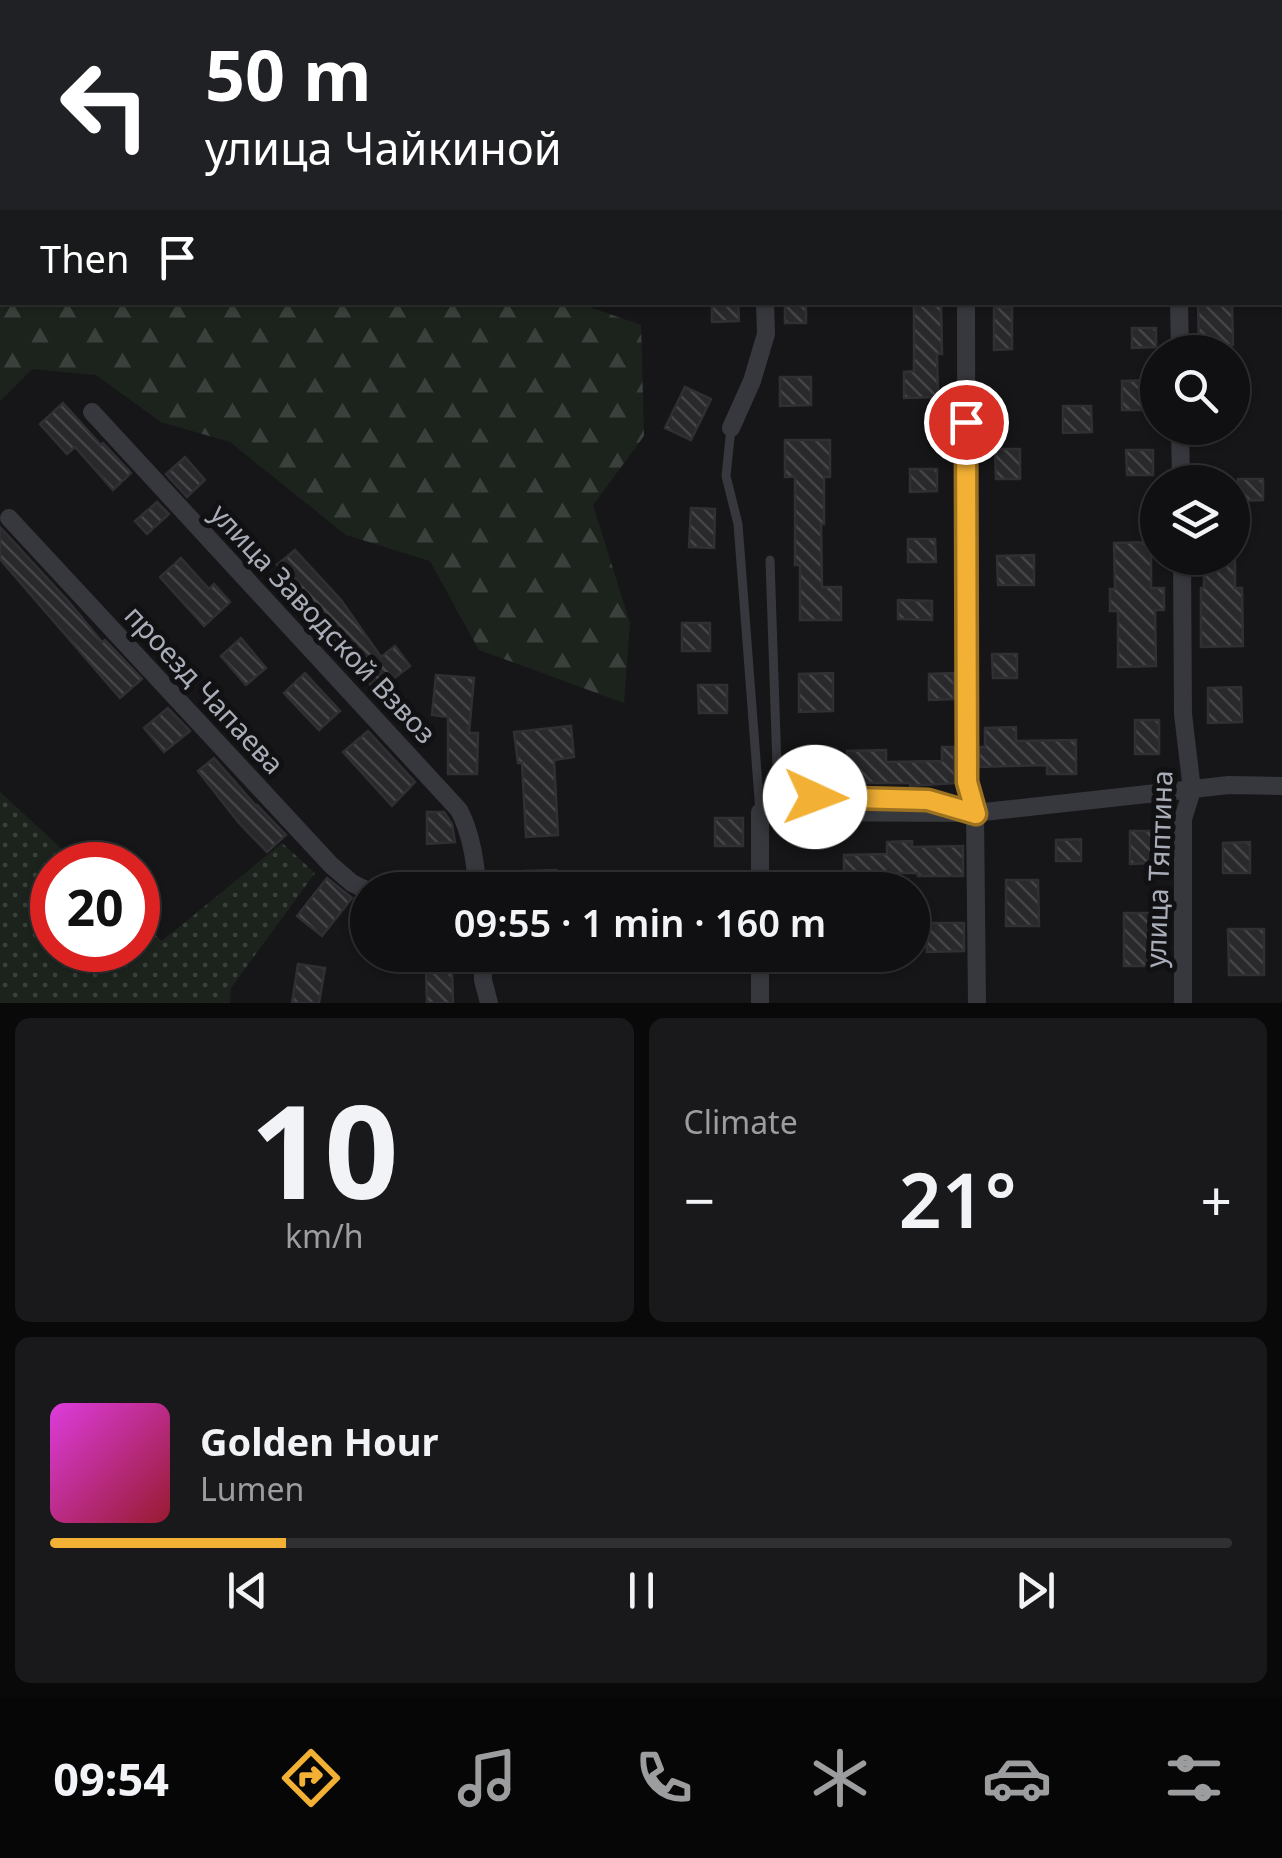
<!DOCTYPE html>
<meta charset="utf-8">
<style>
body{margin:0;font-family:"Noto Sans",sans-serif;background:#19191b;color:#f1f3f6;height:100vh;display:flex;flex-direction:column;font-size:38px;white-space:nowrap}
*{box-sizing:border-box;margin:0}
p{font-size:32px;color:#9c9d9f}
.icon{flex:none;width:55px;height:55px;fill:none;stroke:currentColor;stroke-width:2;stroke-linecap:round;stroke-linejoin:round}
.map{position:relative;height:1003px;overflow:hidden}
.side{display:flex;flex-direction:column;gap:15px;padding:15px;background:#09090a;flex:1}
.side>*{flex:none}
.guide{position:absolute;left:0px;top:0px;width:1282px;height:305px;box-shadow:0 2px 8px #0004,0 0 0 2px #303032;background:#202124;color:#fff;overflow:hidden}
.tools{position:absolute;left:1140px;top:335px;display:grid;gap:20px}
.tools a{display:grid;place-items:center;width:110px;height:110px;border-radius:50%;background:#101012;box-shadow:0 2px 8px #0004,0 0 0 2px #303032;font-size:50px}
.speed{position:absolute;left:30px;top:842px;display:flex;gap:20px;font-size:50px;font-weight:700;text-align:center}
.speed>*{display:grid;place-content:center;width:130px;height:130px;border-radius:50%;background:#101012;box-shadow:0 2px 8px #0004,0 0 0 2px #303032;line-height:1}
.speed .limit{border:15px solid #d22;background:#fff;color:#111}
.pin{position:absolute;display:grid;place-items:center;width:85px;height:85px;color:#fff;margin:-42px;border:5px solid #fff;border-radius:50%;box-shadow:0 2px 10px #0007}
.me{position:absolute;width:110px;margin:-55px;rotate:92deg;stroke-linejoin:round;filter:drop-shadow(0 0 8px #0008)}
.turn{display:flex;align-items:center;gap:35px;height:210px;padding:0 40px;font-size:45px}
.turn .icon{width:130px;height:130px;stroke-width:2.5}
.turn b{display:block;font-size:70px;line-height:85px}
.then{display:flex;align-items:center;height:95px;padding:0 40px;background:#0003;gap:20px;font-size:38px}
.big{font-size:75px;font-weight:600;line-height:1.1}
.side .tile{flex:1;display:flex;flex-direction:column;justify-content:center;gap:15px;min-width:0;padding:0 35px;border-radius:15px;background:#19191b}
.side .dial{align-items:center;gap:0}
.dial b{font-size:130px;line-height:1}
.song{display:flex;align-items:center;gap:30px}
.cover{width:120px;height:120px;border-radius:15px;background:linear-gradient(135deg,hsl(300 70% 55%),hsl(350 70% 35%))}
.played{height:10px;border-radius:5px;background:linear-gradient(90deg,#f2b134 20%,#303032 20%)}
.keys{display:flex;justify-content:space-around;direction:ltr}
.heat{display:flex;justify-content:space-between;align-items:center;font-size:55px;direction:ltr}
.side .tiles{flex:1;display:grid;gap:15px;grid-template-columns:1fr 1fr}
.tile:last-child{grid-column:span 2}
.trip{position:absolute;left:350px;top:872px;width:580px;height:100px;border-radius:50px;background:#101012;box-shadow:0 2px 8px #0004,0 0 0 2px #303032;font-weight:600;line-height:100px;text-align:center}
.tabs{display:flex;height:160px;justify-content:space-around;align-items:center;background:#060607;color:#9c9d9f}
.tabs .icon{width:70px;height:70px}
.tabs .on{color:#f2b134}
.tabs b{font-size:45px;color:#f1f3f6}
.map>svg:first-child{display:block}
</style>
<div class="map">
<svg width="1282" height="1003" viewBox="0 0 1282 1003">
<defs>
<pattern id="grass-dots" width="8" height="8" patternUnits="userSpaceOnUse" patternTransform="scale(2.5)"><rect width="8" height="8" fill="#1c231d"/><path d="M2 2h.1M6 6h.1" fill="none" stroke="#3a403c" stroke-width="1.8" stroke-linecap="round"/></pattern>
<pattern id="forest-firs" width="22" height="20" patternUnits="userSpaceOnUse" patternTransform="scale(2.5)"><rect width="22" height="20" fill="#1c231d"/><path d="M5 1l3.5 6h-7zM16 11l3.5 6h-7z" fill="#3a403c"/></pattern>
<pattern id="building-back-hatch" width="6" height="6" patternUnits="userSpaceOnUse" patternTransform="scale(2.5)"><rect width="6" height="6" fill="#29292c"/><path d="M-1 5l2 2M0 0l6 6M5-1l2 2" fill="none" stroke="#454548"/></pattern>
</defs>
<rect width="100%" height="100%" fill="#161618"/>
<path fill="url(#grass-dots)" d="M0,792L79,865H52V950H138V918L162,941L282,843L315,873L231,988L230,1003H0Z"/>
<path fill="url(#forest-firs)" d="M2,165V302H575L641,325L644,436L593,505L630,623L624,703L479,650L430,561L346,535L230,442L161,422L96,375L32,369L0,401V167Z"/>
<path fill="url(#building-back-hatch)" stroke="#303034" stroke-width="2.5" d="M712,302H738L739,321L712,322Z
M785,302H806V323H785Z
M914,302H941L942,354H937L938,397L904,398V372L914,371Z
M1198,302H1232L1233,345L1199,346Z
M994,307H1012V349L994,350Z
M1132,328H1156V347L1132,348Z
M780,377H811V405L780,406Z
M1155,380V410H1122V381Z
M685,387L711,399L691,440L665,428Z
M63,403L101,445L103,443L131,473L113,490L75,447L67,454L40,424Z
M1063,406H1091L1092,432L1063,433Z
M785,440H830V477H824V524H821L822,587H841V620H800V565H795V477H785Z
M995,449H1020V479H996Z
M1126,450H1153V475H1127Z
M185,457L205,480L187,497L166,474Z
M910,469H937V491L910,492Z
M1238,479H1263V500L1238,501Z
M157,502L169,514L147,534L135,521Z
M691,508L715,509L714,548L689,547Z
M0,527L69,602L102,642L105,640L142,679L120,698L0,559Z
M908,539H935L936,562H908Z
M1151,542V588H1164V610H1155L1156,666L1118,667V611H1110V589H1115L1114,543Z
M295,550L341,600L381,657L395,646L410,666L376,692L343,648L341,649L321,620L300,596L303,594L277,565Z
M1034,555V585H998L997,556Z
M181,558L209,589L214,584L230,602L204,626L160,577Z
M1204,558H1235V588H1242L1243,646L1201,647V588H1204Z
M898,600L932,601V620L898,619Z
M682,623H710V651H682Z
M241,638L266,668L246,685L221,656Z
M992,654H1017V678H993Z
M305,673L340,711L319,730L284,693Z
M833,673V711L799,712V674Z
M954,673V699L929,700V674Z
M436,675L474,678L469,733H478L477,774H448V717L432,715Z
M698,685H727V713H699Z
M1241,687L1242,722L1208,723V688Z
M168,708L190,731L164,752L144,728Z
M1135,720H1159V754H1135Z
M571,726L574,757L554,760L558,835L526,837L522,763H518L514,732Z
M1016,727V741L1076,740V774H1047V765L979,767V747H985V728Z
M368,731L415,782L392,806L343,752Z
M942,747H954L955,783L910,786V783H791L790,757L847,756V751L886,750V762L942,761Z
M214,758L256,806L257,805L286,835L267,852L239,823L198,771Z
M427,812H444L452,824L455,842L427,844Z
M715,818H743V846H715Z
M1130,831H1152L1153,863L1130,864Z
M1081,839V861H1056V840Z
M912,841V847L963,846V876H918V873H871V886H844V855L887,854V842Z
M1250,842V873H1223V843Z
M556,870V890H525L524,871Z
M327,878L352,898L322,936L297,916Z
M1006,880H1038L1039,926H1006Z
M1124,913H1156L1157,966H1124Z
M926,923H964V951L927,952Z
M1228,929H1264V975H1229Z
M298,964L325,968L319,1003H292Z
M426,968H452L453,1003H427Z"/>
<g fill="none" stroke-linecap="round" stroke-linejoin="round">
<path stroke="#37383d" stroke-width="9" d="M731,428L726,476L738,524L760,812
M770,560L778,796L928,800L954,807"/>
<path stroke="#37383d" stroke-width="18" d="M757,0V2
M964,0V2
M1175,0V2
M448,2L452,0
M0,33L2,36
M966,302L967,781L975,813L977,1003
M1179,302L1180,352
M92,412L459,810C472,835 475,862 478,890
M731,428L752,381L766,334L765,302
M1180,428L1181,482
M9,518L331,865L352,883L368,891
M1182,558L1183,714L1192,790L1183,819V1003
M760,890V812L975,813L1229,785L1282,786
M482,955L483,980L489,1003
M760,1003V955"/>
</g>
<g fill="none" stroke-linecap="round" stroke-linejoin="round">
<g stroke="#9d7322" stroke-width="25">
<path id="route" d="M815,797L928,800L976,814L967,782L966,422"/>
</g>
<use href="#route" stroke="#f2b134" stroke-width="18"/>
</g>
<g text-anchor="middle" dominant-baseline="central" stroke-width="10" stroke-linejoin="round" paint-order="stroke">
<g font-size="28" fill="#a8adb8" stroke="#111113">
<text transform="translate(324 623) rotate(47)">улица Заводской Взвоз</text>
<text transform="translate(205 689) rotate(47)">проезд Чапаева</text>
<text transform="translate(1158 869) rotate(-88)">улица Тяптина</text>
</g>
</g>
</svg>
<div class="tools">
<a><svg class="icon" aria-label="search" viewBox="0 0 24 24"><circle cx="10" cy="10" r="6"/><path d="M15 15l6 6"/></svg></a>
<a><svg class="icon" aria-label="layers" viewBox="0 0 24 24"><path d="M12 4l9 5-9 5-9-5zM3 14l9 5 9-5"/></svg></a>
</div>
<div class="speed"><div class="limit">20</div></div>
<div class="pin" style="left:966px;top:422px;background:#d93025"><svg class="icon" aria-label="arrive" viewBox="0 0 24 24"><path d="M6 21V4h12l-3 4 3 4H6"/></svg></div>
<svg class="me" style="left:815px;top:797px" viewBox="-20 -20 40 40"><circle r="19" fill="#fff"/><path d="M0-13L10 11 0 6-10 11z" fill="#f2b134"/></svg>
<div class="trip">09:55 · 1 min · 160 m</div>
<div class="guide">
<div class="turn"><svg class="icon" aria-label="left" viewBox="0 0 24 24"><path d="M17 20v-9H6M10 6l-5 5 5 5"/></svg><div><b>50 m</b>улица Чайкиной</div></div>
<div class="then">Then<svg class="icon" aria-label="arrive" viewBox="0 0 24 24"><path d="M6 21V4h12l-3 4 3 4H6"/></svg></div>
</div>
</div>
<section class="side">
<div class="tiles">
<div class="tile dial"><b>10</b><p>km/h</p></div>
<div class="tile"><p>Climate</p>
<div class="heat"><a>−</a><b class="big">21°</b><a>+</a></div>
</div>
<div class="tile">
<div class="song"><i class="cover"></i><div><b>Golden Hour</b><p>Lumen</p></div></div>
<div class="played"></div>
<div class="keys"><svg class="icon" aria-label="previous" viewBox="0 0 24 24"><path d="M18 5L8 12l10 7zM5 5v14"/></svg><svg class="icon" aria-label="pause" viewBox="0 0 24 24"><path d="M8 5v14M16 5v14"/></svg><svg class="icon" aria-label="next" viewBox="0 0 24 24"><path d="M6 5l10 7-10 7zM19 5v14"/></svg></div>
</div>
</div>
</section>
<nav class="tabs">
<b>09:54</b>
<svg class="icon on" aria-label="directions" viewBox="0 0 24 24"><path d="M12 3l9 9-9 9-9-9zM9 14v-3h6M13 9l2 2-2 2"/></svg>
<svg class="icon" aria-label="music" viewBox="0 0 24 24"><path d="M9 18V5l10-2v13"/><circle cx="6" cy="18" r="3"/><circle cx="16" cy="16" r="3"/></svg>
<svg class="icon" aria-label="phone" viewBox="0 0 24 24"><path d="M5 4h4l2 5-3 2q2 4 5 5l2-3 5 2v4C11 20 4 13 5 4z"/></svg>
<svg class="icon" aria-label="climate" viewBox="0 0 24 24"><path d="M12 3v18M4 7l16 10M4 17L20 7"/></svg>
<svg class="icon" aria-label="car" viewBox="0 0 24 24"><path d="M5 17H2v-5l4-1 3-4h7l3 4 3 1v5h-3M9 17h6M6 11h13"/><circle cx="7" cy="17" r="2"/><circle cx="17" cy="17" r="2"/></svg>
<svg class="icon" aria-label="filters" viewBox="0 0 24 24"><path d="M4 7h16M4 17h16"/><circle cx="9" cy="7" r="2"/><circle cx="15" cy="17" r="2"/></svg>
</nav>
